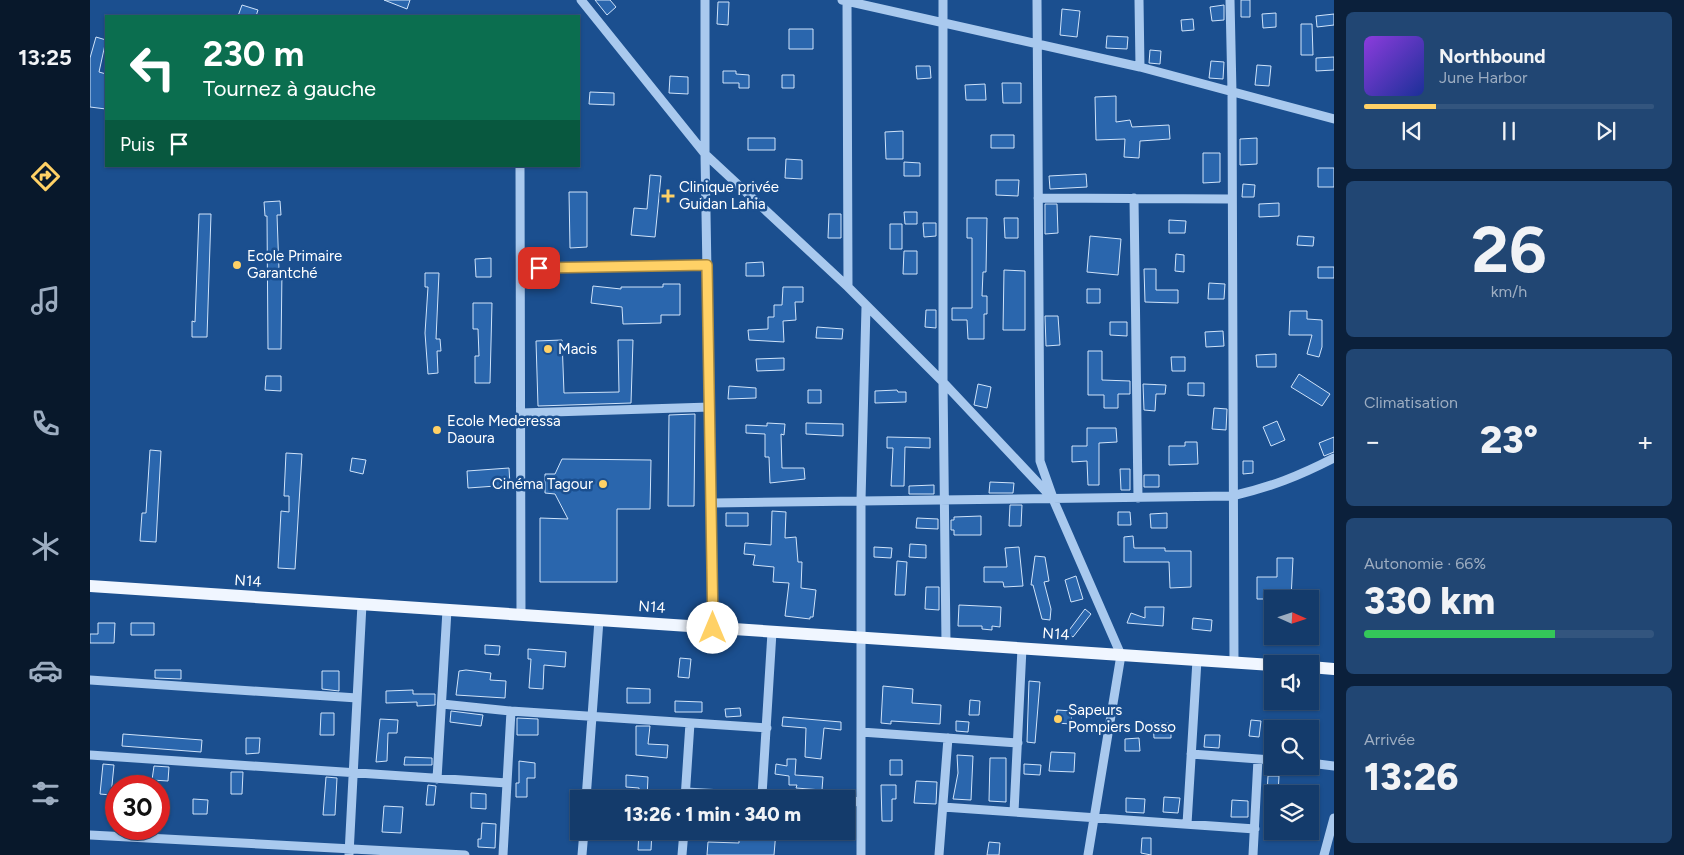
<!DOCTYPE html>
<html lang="fr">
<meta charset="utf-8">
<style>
body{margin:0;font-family:Figtree,sans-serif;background:#214673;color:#f1f3f6;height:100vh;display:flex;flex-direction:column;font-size:19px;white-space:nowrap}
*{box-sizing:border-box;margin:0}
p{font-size:16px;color:#9dadc1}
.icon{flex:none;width:28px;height:28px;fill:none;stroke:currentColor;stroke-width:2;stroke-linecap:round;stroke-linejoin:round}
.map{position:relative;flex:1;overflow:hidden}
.panel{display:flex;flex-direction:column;gap:12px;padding:12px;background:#0b203b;width:350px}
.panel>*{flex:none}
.top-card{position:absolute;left:15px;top:15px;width:475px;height:152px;border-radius:0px;box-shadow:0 1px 4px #0004,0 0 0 1px #33557e;background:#0b6e4f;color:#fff;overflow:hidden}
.needle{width:32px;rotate:93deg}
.controls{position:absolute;left:1174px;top:590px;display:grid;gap:10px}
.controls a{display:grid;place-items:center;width:55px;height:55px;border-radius:0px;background:#143b6b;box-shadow:0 1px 4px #0004,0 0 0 1px #33557e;font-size:25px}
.speed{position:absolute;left:15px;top:775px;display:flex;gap:10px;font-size:25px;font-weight:700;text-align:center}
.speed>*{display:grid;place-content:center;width:65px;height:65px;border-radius:50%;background:#143b6b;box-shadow:0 1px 4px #0004,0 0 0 1px #33557e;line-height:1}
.speed .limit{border:8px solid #d22;background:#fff;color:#111}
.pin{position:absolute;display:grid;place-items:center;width:42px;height:42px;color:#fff;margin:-21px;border-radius:10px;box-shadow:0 2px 8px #0006}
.me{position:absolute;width:55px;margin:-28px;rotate:0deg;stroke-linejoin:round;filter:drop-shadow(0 0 4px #0008)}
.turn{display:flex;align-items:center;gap:18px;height:105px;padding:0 15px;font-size:22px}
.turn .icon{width:65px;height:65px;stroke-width:2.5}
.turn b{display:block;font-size:35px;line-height:42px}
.then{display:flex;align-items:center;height:48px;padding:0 15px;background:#0003;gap:10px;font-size:19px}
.big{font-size:38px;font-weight:800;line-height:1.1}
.panel .card{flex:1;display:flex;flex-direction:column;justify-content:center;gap:8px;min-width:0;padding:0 18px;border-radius:8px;background:#214673}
.panel .dial{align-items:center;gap:0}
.dial b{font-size:65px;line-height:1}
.song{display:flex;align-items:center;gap:15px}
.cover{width:60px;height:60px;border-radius:8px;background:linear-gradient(135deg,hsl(270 70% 55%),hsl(230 70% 35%))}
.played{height:5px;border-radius:2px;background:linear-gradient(90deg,#ffd166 25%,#33557e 25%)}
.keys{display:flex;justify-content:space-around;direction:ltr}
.heat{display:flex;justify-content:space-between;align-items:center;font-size:28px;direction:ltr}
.charge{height:8px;border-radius:4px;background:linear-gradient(90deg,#34c759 66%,#33557e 0)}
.trip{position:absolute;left:480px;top:790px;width:285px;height:50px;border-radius:0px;background:#143b6b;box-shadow:0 1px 4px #0004,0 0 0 1px #33557e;font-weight:800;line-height:50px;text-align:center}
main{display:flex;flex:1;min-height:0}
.dock{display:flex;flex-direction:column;width:90px;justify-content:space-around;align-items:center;background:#08182b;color:#9dadc1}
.dock .icon{width:35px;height:35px}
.dock .selected{color:#ffd166}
.dock b{font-size:22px;color:#f1f3f6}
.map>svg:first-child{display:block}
</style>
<main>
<nav class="dock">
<b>13:25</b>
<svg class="icon selected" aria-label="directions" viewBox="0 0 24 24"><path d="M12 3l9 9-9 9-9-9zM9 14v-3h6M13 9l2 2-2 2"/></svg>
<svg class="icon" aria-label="music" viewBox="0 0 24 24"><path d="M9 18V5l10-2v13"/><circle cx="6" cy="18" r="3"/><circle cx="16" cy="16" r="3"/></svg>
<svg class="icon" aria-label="phone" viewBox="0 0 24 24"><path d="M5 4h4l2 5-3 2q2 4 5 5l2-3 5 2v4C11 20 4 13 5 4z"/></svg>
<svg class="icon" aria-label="climate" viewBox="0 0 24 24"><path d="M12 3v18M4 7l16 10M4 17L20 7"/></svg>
<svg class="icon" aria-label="car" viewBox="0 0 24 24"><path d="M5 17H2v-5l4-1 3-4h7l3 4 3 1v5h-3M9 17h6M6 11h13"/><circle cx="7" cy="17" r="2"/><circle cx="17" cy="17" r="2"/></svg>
<svg class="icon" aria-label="filters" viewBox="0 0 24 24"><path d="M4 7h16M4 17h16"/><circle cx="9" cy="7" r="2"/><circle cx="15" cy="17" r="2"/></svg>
</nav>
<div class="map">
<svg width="1244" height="855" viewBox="0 0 1244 855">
<rect width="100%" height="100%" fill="#1b4f8f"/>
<path fill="#2a66ad" stroke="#cfe3fa" d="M294,0H320L317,9Z
M505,0H520L526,7L517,15Z
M1151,0H1160V17H1151Z
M628,2H639L638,25L627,24Z
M152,5L168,10L166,16H148Z
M1134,5V20L1122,21L1120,7Z
M972,9L990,11L987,37L970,35Z
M1186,13V27L1173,28L1172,14Z
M1244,14V25L1227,27L1226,16Z
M1103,19L1104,30L1092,31L1091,20Z
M1211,24H1222L1223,55H1211Z
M699,29H723V49H699Z
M1017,36L1038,37L1037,49L1016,48Z
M6,37L16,40L9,72L16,74V109L0,107V58Z
M1060,50L1071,51L1070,64L1059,63Z
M1244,57V70L1226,71V58Z
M1121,61L1134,62L1133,79L1119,78Z
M1167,65L1181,66L1179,86L1165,85Z
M826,66H840L841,78L827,79Z
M633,71H646V74L659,75V88H649V83H633Z
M692,75H704V88H692Z
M580,76L598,77V94L579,93Z
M912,83H931V103H913Z
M895,84L896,100H876L875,85Z
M500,92L524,93V105L499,104Z
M1026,96V122L1040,120L1042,127L1079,125L1080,139L1050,141L1049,158L1034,157L1035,139L1006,140L1005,97Z
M813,131V159H796L795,132Z
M901,135H924V148H901Z
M658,138H685V150H658Z
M1167,138V164L1150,165V139Z
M1113,153H1130V182L1113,183Z
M696,159L712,160V179L695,178Z
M814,162L830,163V176H814Z
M1228,168H1244V187H1228Z
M996,174L997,187L960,189L959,176Z
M560,175L571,176L565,237L541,235L544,208L557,209Z
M906,180H929L928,196L906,195Z
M1153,184L1165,185L1164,197H1152Z
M479,192H497V247L480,248Z
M190,201L191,215H187L189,270H192L191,349H178L177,216H175L174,202Z
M1189,203V216L1169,217V204Z
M955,204H967L968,233L955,234Z
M814,212H827V224H815Z
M109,214H121L117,337H102V321L105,322Z
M739,214H751V238H738Z
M877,218H897L896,272H893L892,296H897V314H894V339H878L877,320H862V308H882V238H877Z
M914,218H928V238H915Z
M1079,220L1096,221L1095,233H1079Z
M833,223H846V236L834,237Z
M800,224H812V249H800Z
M1000,236L1031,239L1028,275L997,272Z
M1208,236L1224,237L1223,246L1207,245Z
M814,251H827V274H813Z
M1086,254L1094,255V272L1085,271Z
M401,258V277H386L385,259Z
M673,262L674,276H656V263Z
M1228,267H1244V278H1228Z
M1054,269H1066V290H1088V303L1055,302Z
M914,270L935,271V330H913Z
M335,273H349L346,339H350L351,351H347L348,373L338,374L335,333L338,287H335Z
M1119,283L1135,284L1134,299H1118Z
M573,284H590V315H571V323L533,324L532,307L501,303L503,286L531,289V287H573Z
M693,287H713V302H705L706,320L693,321L694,342L659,340L658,330L678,329V317H684V305H692Z
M997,289H1010V303H997Z
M383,303H402L400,383H385V356H389L388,329H383Z
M836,310H846V328L835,327Z
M1200,311H1217V319L1232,320V347L1229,357L1217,354L1222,335H1199Z
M955,316H968L970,345L956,346Z
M1020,322H1037V336L1020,335Z
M727,327L753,329L752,339L726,338Z
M1133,331L1134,346L1116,347L1115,332Z
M472,340L474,393L529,392L528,340H543L541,403L448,406L446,341Z
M998,351H1012V380L1040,381V394H1028V408H1014V395H998Z
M1186,354V367H1167L1166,355Z
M1081,357H1095V371H1082Z
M694,358V370L667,371L666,359Z
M1209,374L1240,394L1232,406L1201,387Z
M176,376H191V391L175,390Z
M1098,383H1114V396L1098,395Z
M888,384L901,387L897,408L884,405Z
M1053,384L1076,385L1075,394H1066L1065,411L1054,410Z
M639,386L666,388V398L638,399Z
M718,390H731V403H718Z
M807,390L808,392H816V402L785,403V391Z
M1124,408L1137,409L1136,430L1122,429Z
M605,414L604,506H578L579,415Z
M1187,421L1195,440L1181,446L1173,427Z
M677,423L695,424L694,435L691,434L692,468H714L715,479L680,483L679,457H675V434L656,433V425L677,426Z
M716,423L753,424V436L716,434Z
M997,428H1026L1027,442L1009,443V485H998L997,461L982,462V446H997Z
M797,437L840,438V448L815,447L814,486H801L803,448H797Z
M1244,437V452L1234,456L1229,443Z
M1095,442H1107L1108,464L1079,465V446H1095Z
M60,450L71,451L66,542L50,541L52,513H56Z
M196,453L212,454L205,569L188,568L191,511L199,512V496H194Z
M262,458L276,460L273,474L260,471Z
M472,459L561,460L560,509H527V582H450V518L478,519L465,494L455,493V474H465Z
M1153,461H1163V473L1153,474Z
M419,468L420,485L378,488L377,471Z
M1030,469H1040V490H1031Z
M1054,475H1069V487H1054Z
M900,482L924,483L923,493H899Z
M844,485V494H819V486Z
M920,505H932L931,526H919Z
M682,511L696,512L695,538L706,537L708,562H712L711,588L726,590L723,617H720V619L695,616L699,583L683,582L684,567L663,565L665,555L654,554L655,543L681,545Z
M1028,512H1040L1041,525H1028Z
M636,513H658V526H636Z
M1077,513V528H1061L1060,514Z
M891,516V535H864V530H861V520H864V517Z
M827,518L848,519V529L826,528Z
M1043,536L1044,548H1075V551H1101V587L1080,588L1079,562H1034V537Z
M820,544L836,545V558L819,557Z
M784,547L802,548L801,558L784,557Z
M929,547L933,586L914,587L913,582H894V567H917L915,548Z
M945,556L955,557L959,581L954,582L961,609L960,620L952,619L943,585H941Z
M1187,558H1203L1201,599H1167V577H1187Z
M807,561L817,562L815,595H805Z
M986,576L993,599L981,602L975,580Z
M836,587H849V610L835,609Z
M869,605L911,607L910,627L902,626V630L892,629V626H868Z
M1055,607H1074L1073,626L1037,623L1041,613L1055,618Z
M995,609L1001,614L983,637L977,633Z
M1103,618L1122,620L1121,631L1102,629Z
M8,623H25L24,643H0V634H8Z
M41,623H64V635H41Z
M395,645L410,646L409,655L395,654Z
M438,649L476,652L475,667L454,665L453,689L439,688L441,659H438Z
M590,658L601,659L599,678L588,677Z
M65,670H91V679L65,678Z
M376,670L401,673L400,680L416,681L415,698L366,695L369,671Z
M232,671H249V691L232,689Z
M939,681L950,682L945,743L937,742Z
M793,686L823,689L822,703L851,705L850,724L801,721V724L791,723Z
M537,688L560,689V703H537Z
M323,690V694H345V705L327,706V702L296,703V691Z
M880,700L890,701L889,715H879Z
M585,701L612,702V712H585Z
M650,708L651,716L636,717L635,709Z
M967,710L982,711L981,724L966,723Z
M361,711L393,715L391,726L360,722Z
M231,713H244V735H230Z
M693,717L751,722V730L734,728L731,759L715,757L716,728L692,726Z
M427,718L448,719V735H427Z
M290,719L308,720L307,733H298L297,761L286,762Z
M1161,720L1171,721L1169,737L1159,736Z
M866,721L879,722L878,732L866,731Z
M1063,723H1081V738H1064Z
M546,726H560L558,744L578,745L577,758L546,755Z
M33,734L112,740L111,752L32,746Z
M1115,735H1130L1129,748L1114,747Z
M156,738H170L169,753L156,754Z
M1049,738L1050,751H1035V739Z
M961,752L985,753L984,772L959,771Z
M867,755L883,756L881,800L863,799L868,773Z
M315,757L342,758V765H314Z
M900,758H916V802L899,801Z
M697,759H706L705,775L733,777L732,790L706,788L707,785H699V776L685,774L686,764L697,766Z
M800,760H812V775H800Z
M429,761L445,763V778H437V797H426V783H429Z
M13,764L24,765L21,795L10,794Z
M934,764L951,765L950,775L934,774Z
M64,766L79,767L78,781L62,780Z
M141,772H153L152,794H141Z
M536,775L558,777L557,799H549V788L536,787Z
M1178,776H1189L1188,794H1177Z
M236,777L247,778L245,815H233Z
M826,781L847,782L846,804L824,803Z
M338,785L346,786L344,805H336Z
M791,785H806V799H802V821H792Z
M381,793L396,794V809L381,808Z
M1074,797L1090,798L1088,813L1073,812Z
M1036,798L1055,799L1054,813L1036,812Z
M103,799L118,800L117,814H103Z
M1142,800L1158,801V817H1141Z
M294,806L313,807L311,833L292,832Z
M392,823L406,824L405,848L388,847V839H391Z
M549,831H562L561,850H548Z
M677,831H686L684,855H617L618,842L649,843V838L676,839Z
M1052,838H1061V855L1051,853Z
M899,842L910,843L909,855H897Z"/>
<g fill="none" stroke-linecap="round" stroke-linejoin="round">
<path stroke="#a9c9ee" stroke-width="9" d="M491,0L615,154L758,287L853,382L963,499L1031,655L998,855
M615,0V154L623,628
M752,0L1050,67L1244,119
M757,0L758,287
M853,0V382L856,643
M947,0L950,461L962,495
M1049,0L1050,67
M1140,0L1142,92L1144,662
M430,166L431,615
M948,198L1141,199
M1044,198L1048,498
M431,268L617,265
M431,413L620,407
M622,503L1142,496C1181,487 1209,476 1244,458
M0,680L267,698
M352,704L421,711L677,728
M771,732L928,743
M1101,754L1182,760
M0,755L417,783
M1220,763L1244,766
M347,779L357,610
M596,792L723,799
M672,795L682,632
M496,799L509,620
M595,799L600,723
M756,801L771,802
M853,807L1165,829
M924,812L932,648
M1097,824L1107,660
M0,835L375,855
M259,854L272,604
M413,855L421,711
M492,855L494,831
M592,855L594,831
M771,855V500L776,307
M849,855L858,738
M1163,855L1168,759
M1234,855L1244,818"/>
<path stroke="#f0f6ff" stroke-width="12" d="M0,586L1182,665
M1220,667L1244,669"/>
</g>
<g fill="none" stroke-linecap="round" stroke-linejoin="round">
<g stroke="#a68842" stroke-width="12">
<path id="route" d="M449,268L617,265L623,628"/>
</g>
<use href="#route" stroke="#ffd166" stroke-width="9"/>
</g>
<g fill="#ffd166" stroke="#1b4f8f" stroke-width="2">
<path d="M575.5 188.5h5v5h5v5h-5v5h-5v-5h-5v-5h5z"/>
<circle cx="147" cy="265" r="5"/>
<circle cx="458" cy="349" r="5"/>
<circle cx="347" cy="430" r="5"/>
<circle cx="513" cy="484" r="5"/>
<circle cx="968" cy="719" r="5"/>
</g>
<g text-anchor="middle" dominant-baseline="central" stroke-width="5" stroke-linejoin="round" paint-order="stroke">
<g font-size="15" fill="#fff" stroke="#1b4f8f" text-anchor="start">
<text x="589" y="187">Clinique privée<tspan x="589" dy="17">Guidan Lahia</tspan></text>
<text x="157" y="256">Ecole Primaire<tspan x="157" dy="17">Garantché</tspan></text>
<text x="468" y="349">Macis</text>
<text x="357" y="421">Ecole Mederessa<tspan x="357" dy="17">Daoura</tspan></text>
<text x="503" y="484" text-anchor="end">Cinéma Tagour</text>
<text x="978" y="710">Sapeurs<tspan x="978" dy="17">Pompiers Dosso</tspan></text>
</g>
<g font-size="15" fill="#fff" stroke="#1b4f8f">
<text transform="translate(158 581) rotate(4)">N14</text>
<text transform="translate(562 607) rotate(4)">N14</text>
<text transform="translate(966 634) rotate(4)">N14</text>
</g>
</g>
</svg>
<div class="controls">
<a><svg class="needle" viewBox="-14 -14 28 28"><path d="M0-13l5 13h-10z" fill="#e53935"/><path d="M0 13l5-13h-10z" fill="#9dadc1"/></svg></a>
<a><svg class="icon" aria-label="sound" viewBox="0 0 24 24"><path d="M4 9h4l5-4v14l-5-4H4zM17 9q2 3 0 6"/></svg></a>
<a><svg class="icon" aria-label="search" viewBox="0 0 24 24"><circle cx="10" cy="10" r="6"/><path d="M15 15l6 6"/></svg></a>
<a><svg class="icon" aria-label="layers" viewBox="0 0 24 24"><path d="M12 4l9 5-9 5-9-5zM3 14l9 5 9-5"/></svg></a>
</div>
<div class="speed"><div class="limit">30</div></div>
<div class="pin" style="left:449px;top:268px;background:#d93025"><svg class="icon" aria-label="arrive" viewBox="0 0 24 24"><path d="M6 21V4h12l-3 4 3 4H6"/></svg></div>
<svg class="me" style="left:623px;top:628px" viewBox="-20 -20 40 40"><circle r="19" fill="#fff"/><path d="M0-13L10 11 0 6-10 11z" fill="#ffd166"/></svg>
<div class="trip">13:26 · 1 min · 340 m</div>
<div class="top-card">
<div class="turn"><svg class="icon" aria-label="left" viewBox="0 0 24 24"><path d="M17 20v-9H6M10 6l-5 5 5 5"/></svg><div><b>230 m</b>Tournez à gauche</div></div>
<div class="then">Puis<svg class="icon" aria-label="arrive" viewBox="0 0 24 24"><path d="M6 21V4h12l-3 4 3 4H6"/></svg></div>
</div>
</div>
<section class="panel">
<div class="card">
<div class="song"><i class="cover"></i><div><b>Northbound</b><p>June Harbor</p></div></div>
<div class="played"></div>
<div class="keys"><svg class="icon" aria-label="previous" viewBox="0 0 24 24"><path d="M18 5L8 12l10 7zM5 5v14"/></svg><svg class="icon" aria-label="pause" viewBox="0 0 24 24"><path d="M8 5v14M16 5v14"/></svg><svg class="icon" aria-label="next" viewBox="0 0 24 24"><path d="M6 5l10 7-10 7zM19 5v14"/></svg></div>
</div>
<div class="card dial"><b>26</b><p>km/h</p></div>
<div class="card"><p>Climatisation</p>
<div class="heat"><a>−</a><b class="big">23°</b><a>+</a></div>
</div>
<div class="card"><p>Autonomie · 66%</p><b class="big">330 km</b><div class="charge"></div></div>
<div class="card"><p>Arrivée</p><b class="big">13:26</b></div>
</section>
</main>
